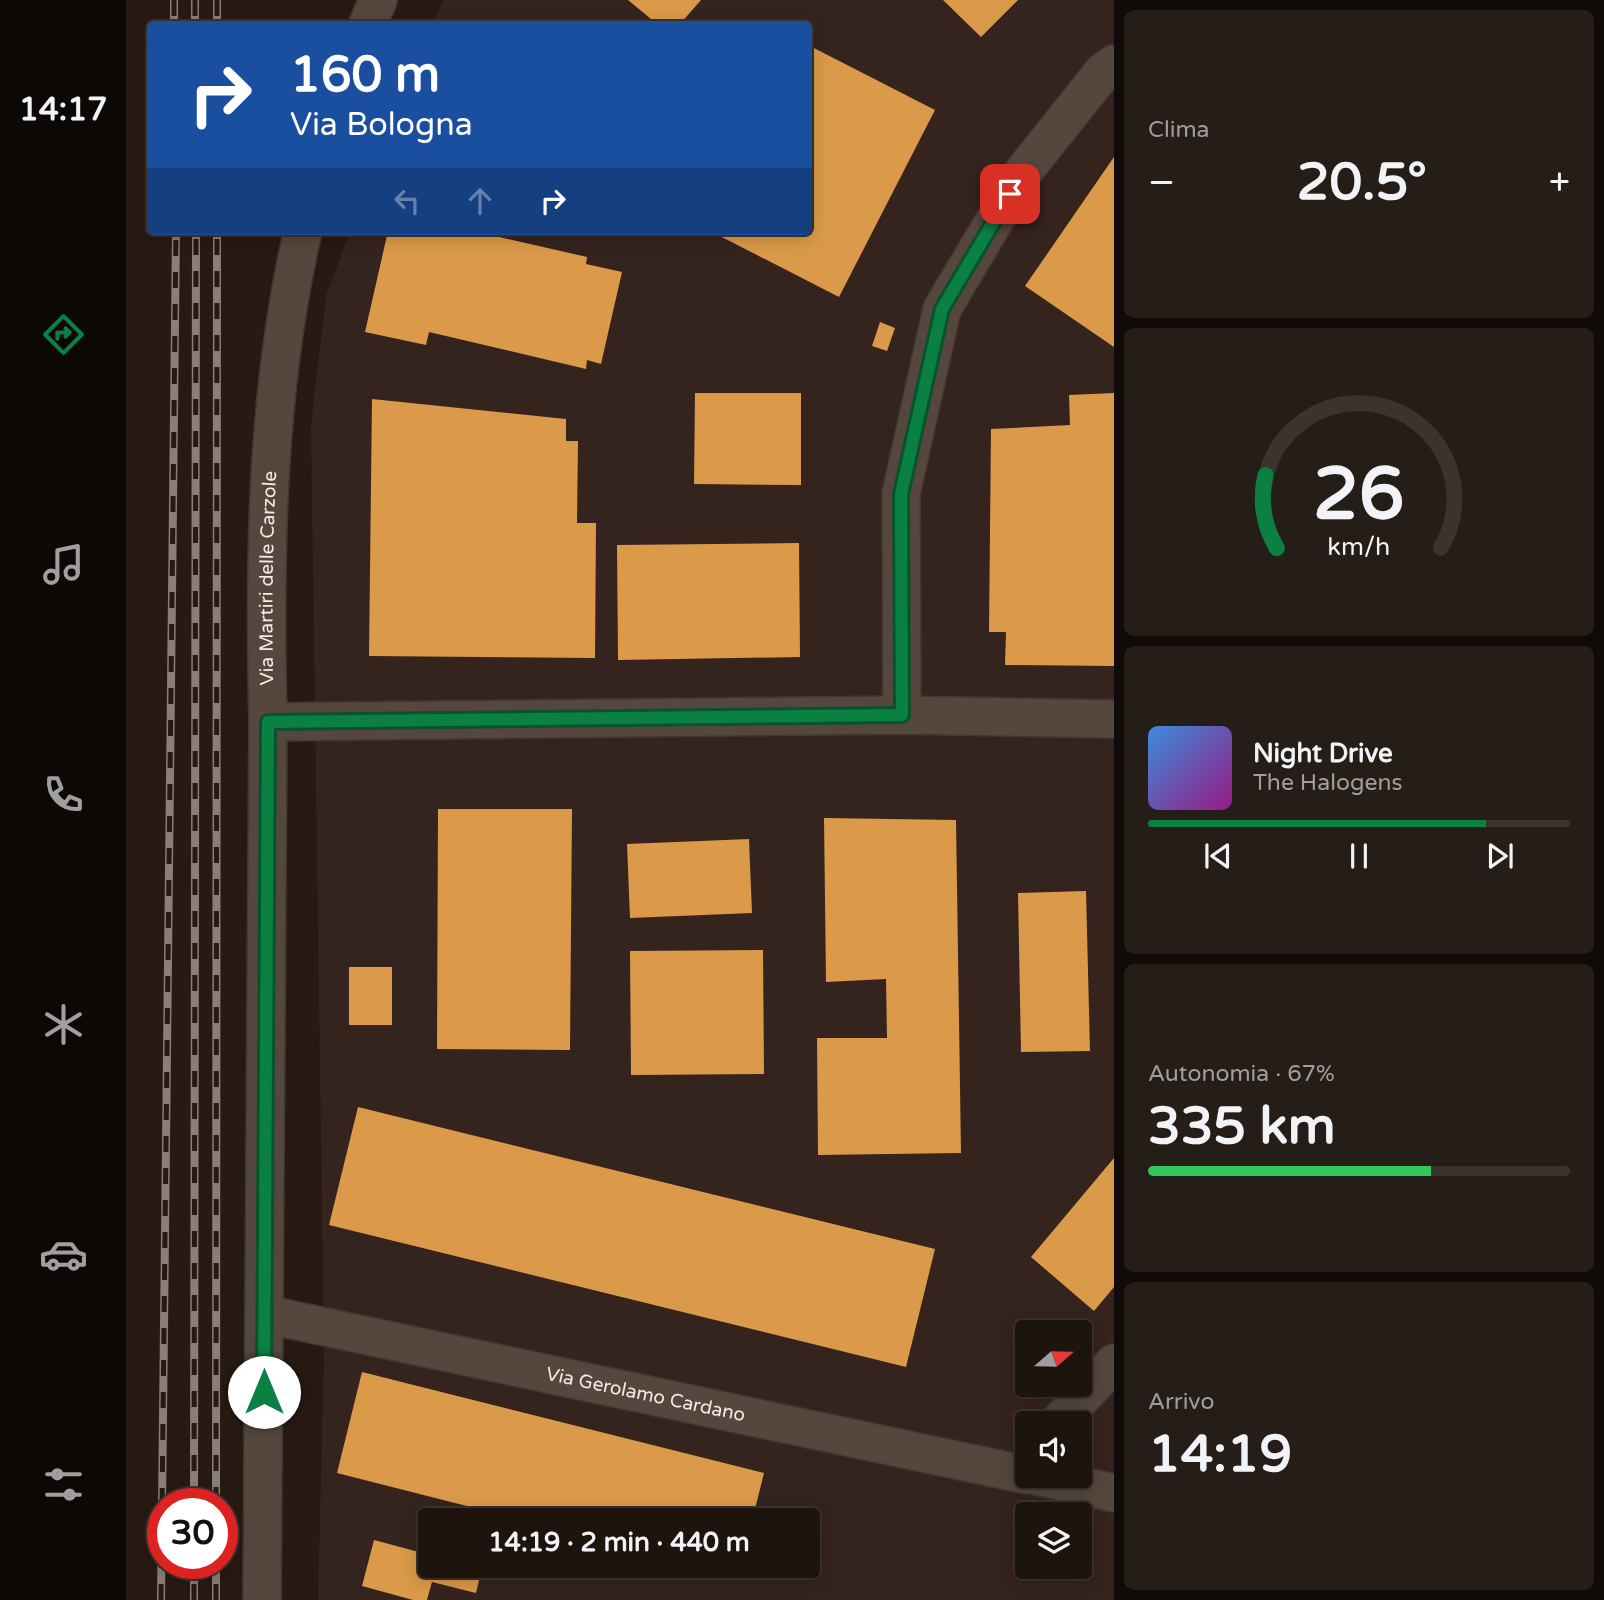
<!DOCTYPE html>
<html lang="it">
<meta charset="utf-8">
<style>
body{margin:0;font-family:"Varela Round",sans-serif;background:#251d17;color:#f1f3f6;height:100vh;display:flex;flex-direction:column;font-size:26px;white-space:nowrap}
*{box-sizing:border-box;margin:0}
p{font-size:23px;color:#a09e9e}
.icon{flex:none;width:38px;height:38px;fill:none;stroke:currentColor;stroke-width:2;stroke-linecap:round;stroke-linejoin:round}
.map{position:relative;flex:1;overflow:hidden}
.details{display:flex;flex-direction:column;gap:10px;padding:10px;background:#100b08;width:490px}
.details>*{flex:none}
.guide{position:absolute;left:21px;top:21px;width:665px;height:214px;border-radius:7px;box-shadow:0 4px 18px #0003,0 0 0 2px #3b332e;background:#1a4fa0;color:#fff;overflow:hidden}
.needle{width:46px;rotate:70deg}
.tools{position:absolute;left:889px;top:1320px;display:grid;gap:14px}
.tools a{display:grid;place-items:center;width:77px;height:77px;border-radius:7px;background:#1d140e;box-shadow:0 4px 18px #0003,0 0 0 2px #3b332e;font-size:35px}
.speed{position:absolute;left:21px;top:1488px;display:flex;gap:14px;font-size:35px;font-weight:700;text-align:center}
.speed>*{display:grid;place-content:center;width:91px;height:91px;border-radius:50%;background:#1d140e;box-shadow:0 4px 18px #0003,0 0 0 2px #3b332e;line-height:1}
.speed .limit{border:10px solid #d22;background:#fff;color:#111}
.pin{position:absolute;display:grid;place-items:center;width:60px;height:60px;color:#fff;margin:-30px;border-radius:14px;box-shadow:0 4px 10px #0006}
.me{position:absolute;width:77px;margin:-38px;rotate:0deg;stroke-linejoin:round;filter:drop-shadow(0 0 5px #0008)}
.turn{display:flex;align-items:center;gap:24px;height:147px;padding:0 28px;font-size:32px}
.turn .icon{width:91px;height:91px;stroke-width:2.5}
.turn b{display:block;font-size:49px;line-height:60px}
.lanes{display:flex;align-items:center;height:66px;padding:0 28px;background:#0003;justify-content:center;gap:35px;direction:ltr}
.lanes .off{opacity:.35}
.big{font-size:52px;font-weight:800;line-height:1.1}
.details .widget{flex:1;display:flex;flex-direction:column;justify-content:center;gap:10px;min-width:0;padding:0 24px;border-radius:10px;background:#251d17}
.details .dial{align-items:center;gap:0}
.dial svg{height:182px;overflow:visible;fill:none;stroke:#3b332e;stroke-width:7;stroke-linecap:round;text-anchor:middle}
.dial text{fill:#f1f3f6;stroke:none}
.song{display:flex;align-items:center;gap:21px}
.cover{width:84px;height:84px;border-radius:10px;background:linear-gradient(135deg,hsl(210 70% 55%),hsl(310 70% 35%))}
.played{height:7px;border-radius:4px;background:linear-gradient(90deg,#0b8043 80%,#3b332e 80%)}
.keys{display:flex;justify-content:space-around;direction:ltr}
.heat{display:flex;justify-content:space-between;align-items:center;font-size:38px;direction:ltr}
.charge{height:10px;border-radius:5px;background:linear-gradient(90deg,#34c759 67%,#3b332e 0)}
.trip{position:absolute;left:292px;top:1508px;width:402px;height:70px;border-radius:7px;background:#1d140e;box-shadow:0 4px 18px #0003,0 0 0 2px #3b332e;font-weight:800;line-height:70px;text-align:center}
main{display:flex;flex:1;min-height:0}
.tabs{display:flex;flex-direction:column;width:126px;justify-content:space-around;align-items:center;background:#0c0806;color:#a09e9e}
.tabs .icon{width:49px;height:49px}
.tabs .selected{color:#0b8043}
.tabs b{font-size:32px;color:#f1f3f6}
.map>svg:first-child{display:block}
</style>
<main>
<nav class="tabs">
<b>14:17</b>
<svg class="icon selected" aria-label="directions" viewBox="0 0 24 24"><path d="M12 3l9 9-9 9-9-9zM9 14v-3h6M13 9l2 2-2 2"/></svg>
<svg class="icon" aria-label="music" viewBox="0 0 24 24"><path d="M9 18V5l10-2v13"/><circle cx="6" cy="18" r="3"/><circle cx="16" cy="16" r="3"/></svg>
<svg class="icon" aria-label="phone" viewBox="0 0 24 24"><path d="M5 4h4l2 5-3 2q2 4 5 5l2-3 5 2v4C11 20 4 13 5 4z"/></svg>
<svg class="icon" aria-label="climate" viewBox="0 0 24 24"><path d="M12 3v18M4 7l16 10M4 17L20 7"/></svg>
<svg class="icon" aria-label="car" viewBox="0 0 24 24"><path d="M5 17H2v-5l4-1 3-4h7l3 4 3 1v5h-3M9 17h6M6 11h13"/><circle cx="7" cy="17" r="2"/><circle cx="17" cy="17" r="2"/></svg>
<svg class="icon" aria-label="filters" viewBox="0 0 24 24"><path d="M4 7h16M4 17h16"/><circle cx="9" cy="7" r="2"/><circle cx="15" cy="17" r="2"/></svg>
</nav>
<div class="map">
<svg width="988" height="1600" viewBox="0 0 988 1600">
<rect width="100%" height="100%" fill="#271a13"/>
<path fill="#35231e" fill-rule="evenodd" d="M317,0H988V1600H192L198,1353L185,425L200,296L224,231H682V24H306ZM901,1332H954V1384H901ZM901,1423H954V1475H901ZM901,1514H954V1566H901ZM304,1521H682V1566H304Z"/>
<path fill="#db9a4a" d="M502,0H575L554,24H531Z
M817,0H892L855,37Z
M682,45L809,110L713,297L584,231H682Z
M988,157V347L899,286Z
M262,231H347L461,257L460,264L496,272L475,364L461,360L460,369L303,332L300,345L239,332Z
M754,322L769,328L761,351L746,346Z
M569,393H675V485L568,484Z
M988,393V666L879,665L880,632H863L865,429L944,425L943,395Z
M246,399L440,419V441H452L451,523H470L469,658L243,656Z
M673,543L674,657L492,660L491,545Z
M312,809H446L444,1050L311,1049Z
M698,818L830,820L835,1153L692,1155L691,1038H761L760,979L700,982Z
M623,839L626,913L504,918L501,844Z
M960,891L964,1051L895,1052L892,893Z
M637,950L638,1074L505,1075L504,951Z
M223,967H266V1025H223Z
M232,1107L809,1249L780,1367L203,1225Z
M988,1158V1287L968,1311L905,1257Z
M236,1372L638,1473L626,1521H400L211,1473Z
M248,1540L304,1555V1566L356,1568L350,1593L306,1582L301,1600H287L236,1586Z
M585,1566H614L612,1574Z"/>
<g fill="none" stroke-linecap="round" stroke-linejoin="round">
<g stroke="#413734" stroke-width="40">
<g id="minor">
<path d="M242,24L252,0"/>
<path d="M776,715L775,494L816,309L898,171L977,72L988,64"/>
<path d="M142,722L776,715L988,719"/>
<path id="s1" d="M138,1314L901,1475"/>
<path d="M932,1423L988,1363"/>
<path d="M905,1475L988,1493"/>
<path id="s2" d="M136,1600L142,722C138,559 140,390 177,231"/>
</g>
</g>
<use href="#minor" stroke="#56473e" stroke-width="37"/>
<g stroke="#8a7e78" stroke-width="8">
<path id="rail" d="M48,0V24
M69,0V24
M91,0V24
M68,1503L70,231
M90,1503L91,231
M35,1600L50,231
M68,1600V1563
M90,1600V1563"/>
</g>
<use href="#rail" stroke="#271a13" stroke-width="5" stroke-dasharray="16" stroke-linecap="butt"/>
</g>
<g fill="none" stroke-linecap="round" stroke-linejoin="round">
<g stroke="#07532c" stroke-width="18">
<path id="route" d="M138,1392L142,722L776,715L775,494L816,309L884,194"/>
</g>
<use href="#route" stroke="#0b8043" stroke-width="12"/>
</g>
<g text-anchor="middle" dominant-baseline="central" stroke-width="7" stroke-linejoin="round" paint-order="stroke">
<g font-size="19" fill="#f3eae5" stroke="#271a13">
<text stroke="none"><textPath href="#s2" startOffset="1022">Via Martiri delle Carzole</textPath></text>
<text stroke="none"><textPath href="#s1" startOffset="390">Via Gerolamo Cardano</textPath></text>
</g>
</g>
</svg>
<div class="tools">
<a><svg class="needle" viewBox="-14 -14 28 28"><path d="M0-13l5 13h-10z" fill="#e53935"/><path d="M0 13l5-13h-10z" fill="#a09e9e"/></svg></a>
<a><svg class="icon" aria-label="sound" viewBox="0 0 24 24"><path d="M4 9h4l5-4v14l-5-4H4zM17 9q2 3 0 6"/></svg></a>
<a><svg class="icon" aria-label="layers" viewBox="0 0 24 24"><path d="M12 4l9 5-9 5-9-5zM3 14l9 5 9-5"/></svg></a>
</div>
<div class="speed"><div class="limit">30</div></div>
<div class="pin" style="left:884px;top:194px;background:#d93025"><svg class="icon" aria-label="arrive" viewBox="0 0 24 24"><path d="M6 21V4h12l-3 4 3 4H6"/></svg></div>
<svg class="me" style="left:138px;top:1392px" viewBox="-20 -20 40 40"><circle r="19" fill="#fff"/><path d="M0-13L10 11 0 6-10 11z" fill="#0b8043"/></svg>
<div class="trip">14:19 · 2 min · 440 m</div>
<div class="guide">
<div class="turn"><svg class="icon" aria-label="right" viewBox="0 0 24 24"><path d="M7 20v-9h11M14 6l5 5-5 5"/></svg><div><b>160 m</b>Via Bologna</div></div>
<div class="lanes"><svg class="icon off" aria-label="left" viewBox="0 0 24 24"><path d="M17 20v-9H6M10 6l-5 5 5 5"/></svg><svg class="icon off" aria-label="ahead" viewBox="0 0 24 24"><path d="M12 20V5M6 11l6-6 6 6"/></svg><svg class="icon" aria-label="right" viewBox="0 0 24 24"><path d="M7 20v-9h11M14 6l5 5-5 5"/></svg></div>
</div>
</div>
<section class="details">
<div class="widget"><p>Clima</p>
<div class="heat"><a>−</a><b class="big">20.5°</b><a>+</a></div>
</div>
<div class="widget dial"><svg viewBox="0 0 100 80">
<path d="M14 69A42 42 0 1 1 86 69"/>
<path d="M14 69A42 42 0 0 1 9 37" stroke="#0b8043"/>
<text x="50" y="56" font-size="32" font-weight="700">26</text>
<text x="50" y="72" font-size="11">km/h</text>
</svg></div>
<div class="widget">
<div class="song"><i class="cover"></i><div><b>Night Drive</b><p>The Halogens</p></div></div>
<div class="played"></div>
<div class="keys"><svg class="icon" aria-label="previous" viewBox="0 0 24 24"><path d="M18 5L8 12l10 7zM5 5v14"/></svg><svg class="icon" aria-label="pause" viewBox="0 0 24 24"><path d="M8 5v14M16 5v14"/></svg><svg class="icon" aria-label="next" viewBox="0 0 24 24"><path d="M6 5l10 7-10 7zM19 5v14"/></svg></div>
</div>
<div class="widget"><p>Autonomia · 67%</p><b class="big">335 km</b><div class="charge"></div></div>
<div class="widget"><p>Arrivo</p><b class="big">14:19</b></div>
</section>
</main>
